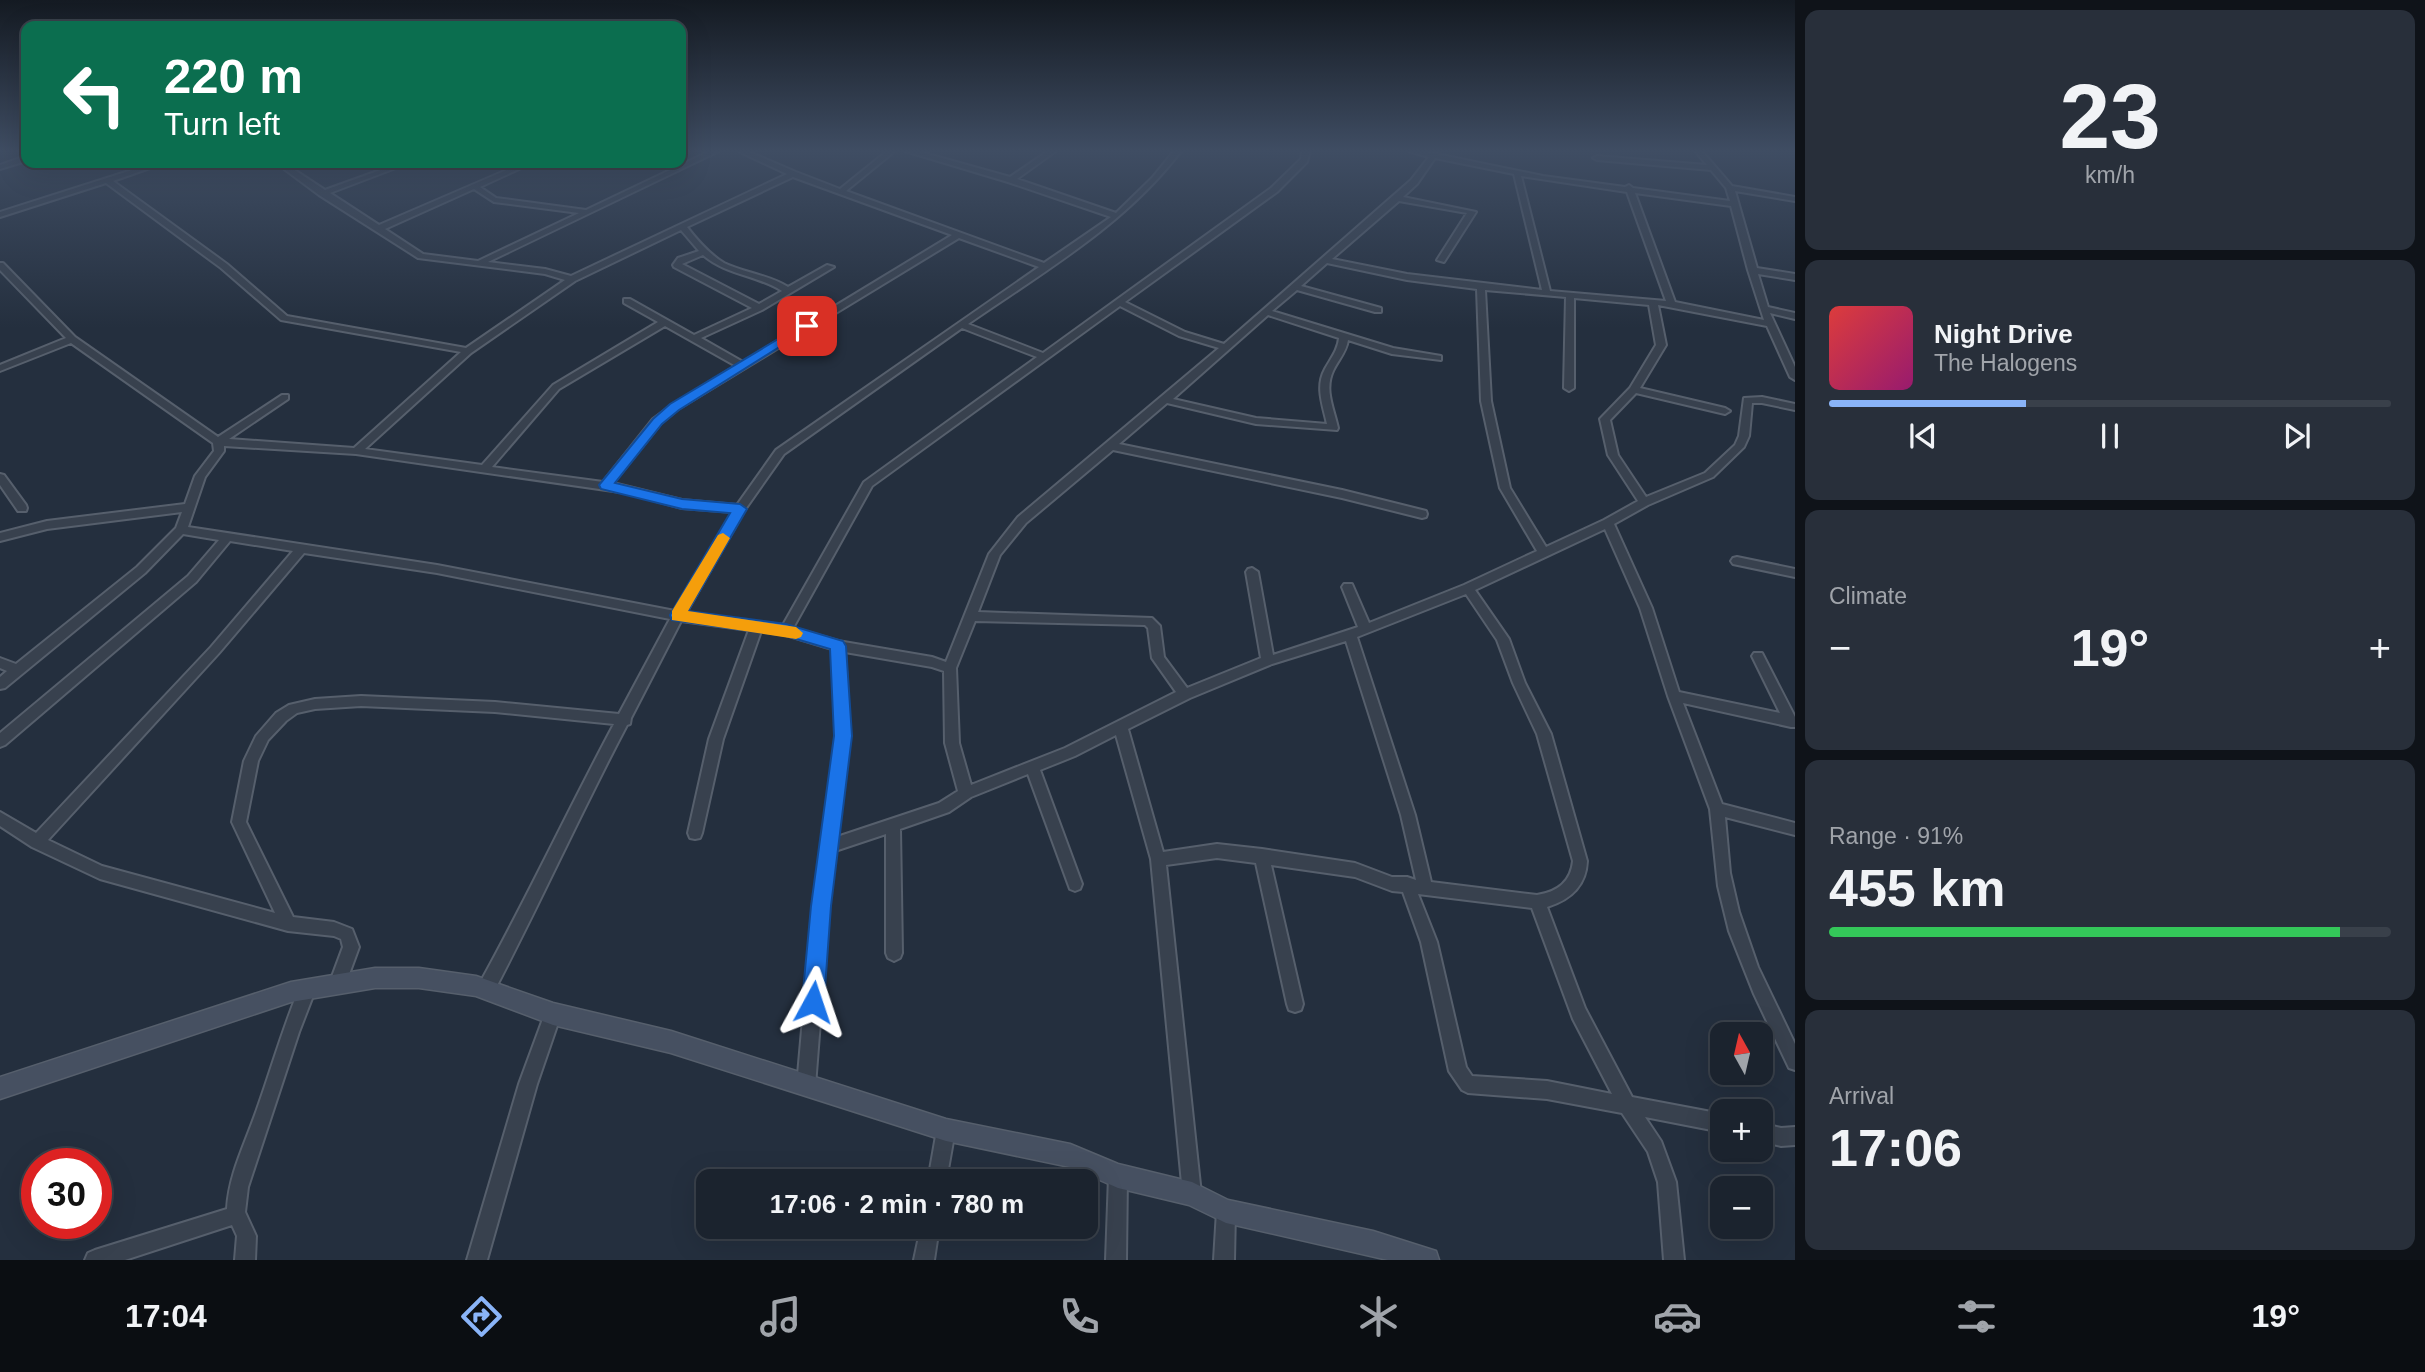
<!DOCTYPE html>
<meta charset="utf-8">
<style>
body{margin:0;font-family:Arial,sans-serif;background:#282f3a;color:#f1f3f6;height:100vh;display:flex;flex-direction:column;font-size:26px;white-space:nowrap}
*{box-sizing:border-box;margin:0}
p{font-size:23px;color:#a0a4aa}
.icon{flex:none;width:38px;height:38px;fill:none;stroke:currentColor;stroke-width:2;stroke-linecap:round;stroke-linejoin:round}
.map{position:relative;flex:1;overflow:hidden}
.details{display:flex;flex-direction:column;gap:10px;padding:10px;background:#0f1319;width:630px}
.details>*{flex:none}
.guide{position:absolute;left:21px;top:21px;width:665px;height:147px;border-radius:14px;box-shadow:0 7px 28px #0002,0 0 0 2px #39404a;background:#0b6e4f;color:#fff;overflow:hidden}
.needle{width:46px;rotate:352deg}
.controls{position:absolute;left:1710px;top:1022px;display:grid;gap:14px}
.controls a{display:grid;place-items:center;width:63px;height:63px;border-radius:14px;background:#1b232e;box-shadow:0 7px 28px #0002,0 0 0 2px #39404a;font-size:35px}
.speed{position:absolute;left:21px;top:1148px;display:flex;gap:14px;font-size:35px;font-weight:700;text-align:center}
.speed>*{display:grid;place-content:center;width:91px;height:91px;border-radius:50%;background:#1b232e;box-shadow:0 7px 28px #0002,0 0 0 2px #39404a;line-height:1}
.speed .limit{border:10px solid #d22;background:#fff;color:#111}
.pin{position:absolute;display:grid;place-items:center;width:60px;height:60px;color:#fff;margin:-30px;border-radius:14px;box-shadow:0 4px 10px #0006}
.me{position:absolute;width:77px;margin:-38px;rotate:5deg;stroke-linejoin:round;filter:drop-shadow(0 0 5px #0008)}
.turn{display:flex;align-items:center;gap:24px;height:147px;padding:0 28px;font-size:32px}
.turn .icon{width:91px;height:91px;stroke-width:2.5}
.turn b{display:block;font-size:49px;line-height:60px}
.big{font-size:52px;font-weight:800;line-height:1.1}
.details .widget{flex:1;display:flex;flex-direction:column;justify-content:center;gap:10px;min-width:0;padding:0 24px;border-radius:14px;background:#282f3a}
.details .dial{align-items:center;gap:0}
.dial b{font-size:91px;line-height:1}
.song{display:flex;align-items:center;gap:21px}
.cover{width:84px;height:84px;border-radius:10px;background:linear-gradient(135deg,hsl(0 70% 55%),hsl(320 70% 35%))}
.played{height:7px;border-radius:4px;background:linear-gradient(90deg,#8ab4f8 35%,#39404a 35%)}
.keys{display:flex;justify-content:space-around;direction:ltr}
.heat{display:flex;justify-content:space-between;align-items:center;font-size:38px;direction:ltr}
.charge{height:10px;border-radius:5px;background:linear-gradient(90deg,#34c759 91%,#39404a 0)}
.trip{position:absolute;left:696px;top:1169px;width:402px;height:70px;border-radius:14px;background:#1b232e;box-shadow:0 7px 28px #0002,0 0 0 2px #39404a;font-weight:800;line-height:70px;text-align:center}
.menu{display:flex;height:112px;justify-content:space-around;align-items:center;background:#0b0e12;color:#a0a4aa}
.menu .icon{width:49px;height:49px}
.menu .on{color:#8ab4f8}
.menu b{font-size:32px;color:#f1f3f6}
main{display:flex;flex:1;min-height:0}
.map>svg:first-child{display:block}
</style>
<main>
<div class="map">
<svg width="1795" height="1260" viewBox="0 0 1795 1260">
<rect width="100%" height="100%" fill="#242f3e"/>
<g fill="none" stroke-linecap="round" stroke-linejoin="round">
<g stroke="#565f6c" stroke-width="4">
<path id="street" d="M710,151H719L488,262L545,269L571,276L787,174L738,151H747L796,172L840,189L887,151H895L846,191L1044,263L1111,217L1008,182L905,151H917L1010,177L1048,151H1056L1017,179L1116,213L1152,178L1174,151H1181C1125,225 1043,272 968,324L1043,353L1271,188L1301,159L1302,151H1310L1307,162L1277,192L1125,302L1185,332L1224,344L1411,180L1429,157L1408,151H1422L1543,176L1625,187L1629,185L1633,188L1730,201L1726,188L1711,170L1597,160L1593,158L1597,156L1707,165L1695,151H1702L1732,186L1795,197V201L1735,191L1757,268L1795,274V280L1758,274L1768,307L1795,313V319L1770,313L1795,367V380L1790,377L1767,326L1658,305L1666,345L1640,388L1725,408L1730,411L1725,414L1636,393L1610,420L1618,455L1646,497L1705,473L1735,445L1739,436L1744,398L1762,397L1795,404V410L1762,403H1752L1749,436L1744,447L1713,477L1648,505L1614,524L1652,608L1679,692L1780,713L1752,656L1754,653H1762L1795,717V727H1791L1683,703L1722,804L1795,823V835L1725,817L1730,873L1739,912L1758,967L1795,1044V1070L1789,1068L1754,994L1729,931L1718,886L1710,809L1668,696L1640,608L1605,529L1475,590L1509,639L1525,683L1551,734L1587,861C1586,886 1570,900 1547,907L1585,1008L1632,1097L1722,1114V1132L1645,1117L1661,1141L1676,1182L1684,1260H1664L1658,1182L1648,1152L1622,1113L1547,1099L1468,1093L1462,1090L1449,1071L1421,942L1403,892L1392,891L1355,877L1271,865L1303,1004L1301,1010L1295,1012L1289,1010L1287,1004L1256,863L1217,858L1166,865L1201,1194L1198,1200L1192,1203L1186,1200L1183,1194L1151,859L1116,735L1075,756L1040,770L1082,884L1080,889L1075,891L1070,889L1028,774L971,797L949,812L900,829L902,953L900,958L894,961L888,958L886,953V834L835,851L829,906L815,1086L812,1092L806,1095L800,1092L797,1086L813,906L836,736L832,649L786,635L761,631L723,739L702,833L700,838L695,839L690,838L688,833L709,739L749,630L681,621L631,718L630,724L627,725C580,814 539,906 492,995L486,997L480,995L478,989L480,983C527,898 568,810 614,724L495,712L361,706L315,709L297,713L286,721L268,740L258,761L246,822L293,917L334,922L352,929L359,947L344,988L338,990L332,988L330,982L343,947L341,939L334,936L288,931L100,879L32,847L0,826V812L36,833L211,647L293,551L230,541L196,582L5,745L0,747V733L188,576L219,540L183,534L145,573L5,688L0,689V677L7,671L0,668V658L16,664L137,567L176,528L182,512L47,529L0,541V533L47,521L185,504L195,476L214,451L213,443L71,343L0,371V365L66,338L0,270V263H3L75,337L218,437L282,395H288V399L229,439L354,448L461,352L281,320L221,268L106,183L0,217V212L154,163H164L113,181L227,264L287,316L466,348L565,280L545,274L418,258L319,195L276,163H284L325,190L400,163H409L330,193L379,225L523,163H532L480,187L496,198L586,210ZM1435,158L1514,174L1542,290L1407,274L1332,259L1399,201L1467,213L1437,260L1444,262L1476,212L1403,197L1417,184ZM1521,176L1627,192L1666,301L1550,291ZM793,177L952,235L743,362L701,338L762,310L834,267L827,265L788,287C769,275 745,273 724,263C709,254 698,241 687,227ZM474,189L494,202L579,213L478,261L423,254L385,229ZM1635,193L1731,206L1748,270L1764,320L1675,302ZM681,230L699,251L678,258L673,265L674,267L752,308L694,335L630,299H624V303L658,322L553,385L482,465L365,449L471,353L575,281ZM959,238L1039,267L776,450L737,505L682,500L613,483L661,423L678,409ZM703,255C726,275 757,275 782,291L759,304L682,264ZM1327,263L1407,280L1477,289L1481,401L1500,488L1537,551L1464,585L1369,623L1352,584H1344L1342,587L1358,627L1273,655L1258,572L1252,568L1248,569L1246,572L1261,658L1187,688L1164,657L1160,626L1152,618L978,612L1000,555L1026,523L1113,450L1342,498L1422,518L1426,517L1427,514L1426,511L1342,490L1119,444L1167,403L1256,424L1337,430L1338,428C1334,409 1324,390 1333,371C1338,360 1346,353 1348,340L1392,354L1441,360V356L1393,348L1272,311L1297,290L1375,312H1381V308L1301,286ZM1485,290L1566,297L1564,388L1569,391L1574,388V298L1649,305L1656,345L1630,388L1600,419L1608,455L1638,501L1604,520L1546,547L1510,488L1491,401ZM1120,306L1179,336L1219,348L1018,517L989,554L946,662L932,657L838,641L793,628L872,486ZM1268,315L1339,338C1338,350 1331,358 1325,369C1315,387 1323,405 1327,424L1256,418L1173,399ZM665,326L736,366L672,405L653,419L603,482L492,467L559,389ZM962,328L1037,357L864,482L783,625L686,613L744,511L784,454ZM224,446L356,454L627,493L682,508L733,512L675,611L437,565L188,527L205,477L224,451ZM304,553L437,573L670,619L619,714L495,702L361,696L315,699L289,705L276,713L256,736L244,761L232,822L275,913L102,866L48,840L219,653ZM1466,594L1497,640L1513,683L1537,734L1573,861C1571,882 1557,892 1537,895L1431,882L1415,815L1357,637ZM975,621L1145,625L1148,628L1152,658L1176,692L1065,748L971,785L959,743L956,668ZM1346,641L1401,815L1416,880L1407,877H1392L1355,863L1262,849L1217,844L1163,852L1128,729L1190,698L1272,664ZM845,652L932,667L944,671L945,743L958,791L939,803L837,837L850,736ZM1418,894L1532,908L1573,1019L1612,1094L1547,1081L1472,1076L1466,1067L1437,942Z
M23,157H26V161L0,169V165Z
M0,474L4,475L26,505L27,508L26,511H18L0,485Z
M1737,557L1795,569V577L1733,564L1731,561L1733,558Z
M308,980L314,982L316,988L299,1032L248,1187L245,1212L256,1236L255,1260H235L237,1236L232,1225L125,1260H85L88,1253L95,1250L227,1209C229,1175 244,1146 255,1115C271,1071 283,1026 302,982Z
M553,1006L559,1008L561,1014L537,1084L487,1260H467L519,1084L547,1008Z
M946,1121L952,1124L955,1130L946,1181H928L937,1130L940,1124Z
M1760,1123L1781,1128L1795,1127V1145L1781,1146L1760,1141Z
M1118,1167L1124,1170L1127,1176L1126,1260H1106L1109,1176L1112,1170Z
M1226,1202L1233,1204L1235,1211L1234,1260H1214L1217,1211L1219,1204Z
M921,1227H939L934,1260H914Z"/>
</g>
<g stroke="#565f6c" stroke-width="3">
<path id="secondary" d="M375,968H419L476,976L553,1003L671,1031L946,1119L1070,1144L1118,1164L1192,1182L1228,1200L1373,1231L1436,1251L1439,1260H1388L1226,1223L1189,1205L1118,1188L1070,1167L946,1141L671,1053L553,1025L476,996L419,988H375L291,1002L0,1099V1077L291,982Z"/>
</g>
<use href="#street" fill="#38414e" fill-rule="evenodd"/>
<use href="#secondary" fill="#465061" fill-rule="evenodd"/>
</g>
<linearGradient id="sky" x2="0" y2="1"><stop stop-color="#141a22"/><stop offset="0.46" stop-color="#3f4d63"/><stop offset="1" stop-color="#3f4d63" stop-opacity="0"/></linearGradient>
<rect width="1795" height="328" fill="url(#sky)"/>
<path fill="#1a73e8" stroke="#114b97" stroke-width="2" d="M803,324L813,326L679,410L662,424L615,483L682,499L740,504L747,509L688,611L786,624L843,641L846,646L852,736L831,906L824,1002L821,1010L813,1013L806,1010L802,1002L811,906L834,736L830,649L786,636L672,620L670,615L730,513L682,509L601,489L599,485L653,419L670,404Z"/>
<path fill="#f59e0b" d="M723,533L730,538L688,611L796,627L803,633L801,637L796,639L672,620V611L718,535Z"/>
</svg>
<div class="controls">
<a><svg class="needle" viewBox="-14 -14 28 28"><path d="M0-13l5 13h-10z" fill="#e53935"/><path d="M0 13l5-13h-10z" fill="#a0a4aa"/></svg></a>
<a>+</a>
<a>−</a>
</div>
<div class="speed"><div class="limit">30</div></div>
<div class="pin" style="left:807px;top:326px;background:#d93025"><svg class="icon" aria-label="arrive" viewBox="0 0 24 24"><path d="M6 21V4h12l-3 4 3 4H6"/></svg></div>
<svg class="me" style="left:813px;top:1002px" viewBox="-20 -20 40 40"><path d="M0-17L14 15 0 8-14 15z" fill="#1a73e8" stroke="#fff" stroke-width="4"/></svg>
<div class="trip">17:06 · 2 min · 780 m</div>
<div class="guide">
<div class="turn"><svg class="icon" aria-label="left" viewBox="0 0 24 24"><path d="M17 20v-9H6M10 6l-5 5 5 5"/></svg><div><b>220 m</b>Turn left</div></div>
</div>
</div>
<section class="details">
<div class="widget dial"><b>23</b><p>km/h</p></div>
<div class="widget">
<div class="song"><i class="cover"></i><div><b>Night Drive</b><p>The Halogens</p></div></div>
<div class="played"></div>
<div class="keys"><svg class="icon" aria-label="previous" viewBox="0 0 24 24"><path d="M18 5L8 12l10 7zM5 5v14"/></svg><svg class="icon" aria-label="pause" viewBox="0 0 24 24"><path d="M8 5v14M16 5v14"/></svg><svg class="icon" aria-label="next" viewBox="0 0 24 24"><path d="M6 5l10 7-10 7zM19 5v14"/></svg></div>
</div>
<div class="widget"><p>Climate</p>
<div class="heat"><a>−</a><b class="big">19°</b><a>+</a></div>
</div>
<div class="widget"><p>Range · 91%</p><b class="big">455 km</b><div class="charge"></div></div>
<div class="widget"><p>Arrival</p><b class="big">17:06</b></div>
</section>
</main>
<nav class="menu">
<b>17:04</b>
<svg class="icon on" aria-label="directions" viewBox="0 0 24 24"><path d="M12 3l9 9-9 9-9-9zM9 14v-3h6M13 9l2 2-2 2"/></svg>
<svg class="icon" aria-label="music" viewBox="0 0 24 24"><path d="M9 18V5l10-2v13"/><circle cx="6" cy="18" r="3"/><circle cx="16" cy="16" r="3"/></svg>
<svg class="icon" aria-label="phone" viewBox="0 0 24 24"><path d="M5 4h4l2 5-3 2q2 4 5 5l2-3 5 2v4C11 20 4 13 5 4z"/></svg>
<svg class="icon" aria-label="climate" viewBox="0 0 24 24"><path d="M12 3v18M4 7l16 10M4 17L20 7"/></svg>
<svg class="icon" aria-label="car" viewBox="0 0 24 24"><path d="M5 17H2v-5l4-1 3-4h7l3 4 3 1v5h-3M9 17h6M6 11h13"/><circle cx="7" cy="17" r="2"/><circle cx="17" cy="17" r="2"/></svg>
<svg class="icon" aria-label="filters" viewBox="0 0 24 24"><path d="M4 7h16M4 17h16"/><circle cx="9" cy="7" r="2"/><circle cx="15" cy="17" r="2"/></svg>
<b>19°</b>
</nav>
